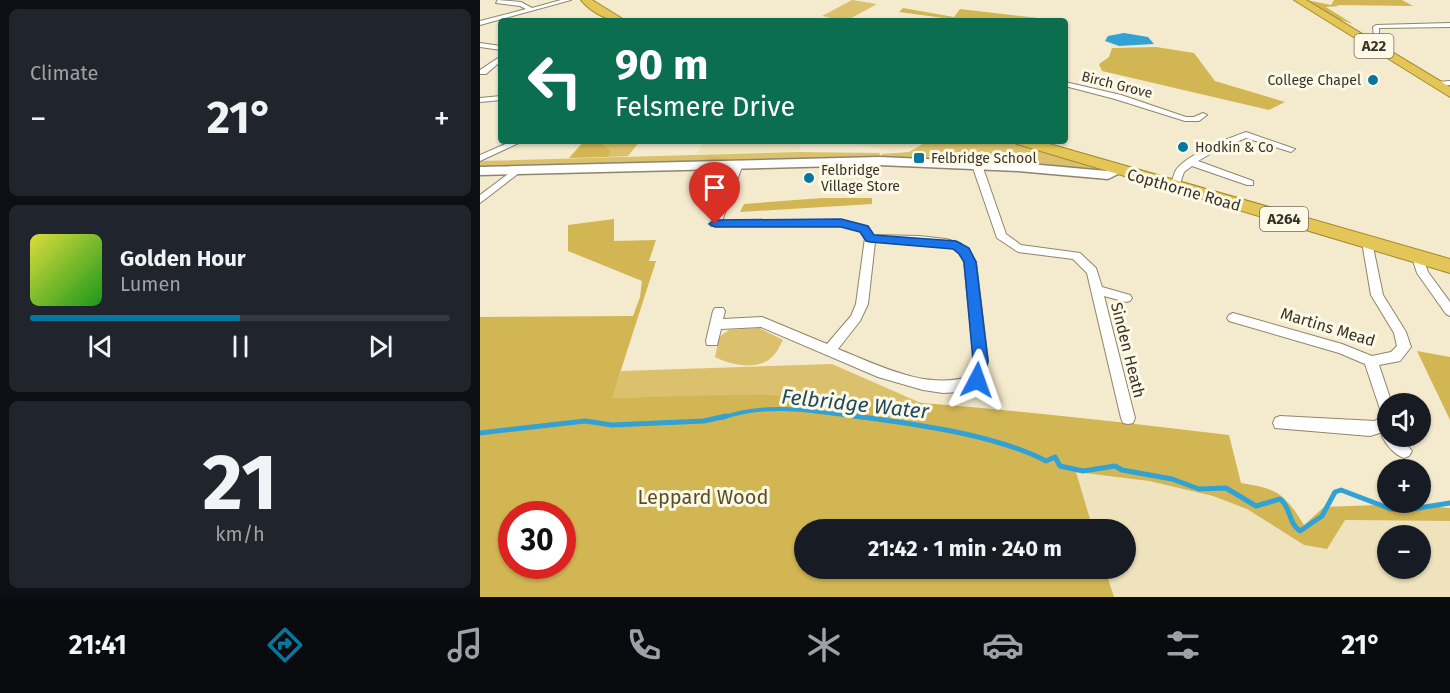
<!DOCTYPE html>
<meta charset="utf-8">
<style>
body{margin:0;font-family:"Fira Sans",sans-serif;background:#20242c;color:#f1f3f6;height:100vh;display:flex;flex-direction:column;font-size:22px;white-space:nowrap}
*{box-sizing:border-box;margin:0}
p{font-size:20px;color:#9ea1a6}
.icon{flex:none;width:33px;height:33px;fill:none;stroke:currentColor;stroke-width:2;stroke-linecap:round;stroke-linejoin:round}
.map{position:relative;flex:1;overflow:hidden}
.sheet{display:flex;flex-direction:column;gap:9px;padding:9px;background:#0d0f14;width:480px}
.sheet>*{flex:none}
.banner{position:absolute;left:18px;top:18px;width:570px;height:126px;border-radius:6px;box-shadow:0 2px 4px #0004;background:#0b6e4f;color:#fff;overflow:hidden}
.fabs{position:absolute;left:897px;top:393px;display:grid;gap:12px}
.fabs a{display:grid;place-items:center;width:54px;height:54px;border-radius:50%;background:#171b24;box-shadow:0 2px 4px #0004;font-size:30px}
.speed{position:absolute;left:18px;top:501px;display:flex;gap:12px;font-size:30px;font-weight:700;text-align:center}
.speed>*{display:grid;place-content:center;width:78px;height:78px;border-radius:50%;background:#171b24;box-shadow:0 2px 4px #0004;line-height:1}
.speed .limit{border:9px solid #d22;background:#fff;color:#111}
.pin{position:absolute;display:grid;place-items:center;width:51px;height:51px;color:#fff;margin:-62px -26px;border-radius:50% 50% 50% 0;rotate:-45deg;box-shadow:0 0 6px #0007}
.pin .icon{rotate:45deg}
.me{position:absolute;width:66px;margin:-33px;rotate:4deg;stroke-linejoin:round;filter:drop-shadow(0 0 4px #0008)}
.turn{display:flex;align-items:center;gap:21px;height:126px;padding:0 18px;font-size:27px}
.turn .icon{width:78px;height:78px;stroke-width:2.5}
.turn b{display:block;font-size:42px;line-height:51px}
.big{font-size:45px;font-weight:700;line-height:1.1}
.sheet .tile{flex:1;display:flex;flex-direction:column;justify-content:center;gap:9px;min-width:0;padding:0 21px;border-radius:9px;background:#20242c}
.sheet .dial{align-items:center;gap:0}
.dial b{font-size:78px;line-height:1}
.song{display:flex;align-items:center;gap:18px}
.cover{width:72px;height:72px;border-radius:9px;background:linear-gradient(135deg,hsl(60 70% 55%),hsl(120 70% 35%))}
.played{height:6px;border-radius:3px;background:linear-gradient(90deg,#0677a1 50%,#363941 50%)}
.keys{display:flex;justify-content:space-around;direction:ltr}
.heat{display:flex;justify-content:space-between;align-items:center;font-size:33px;direction:ltr}
.trip{position:absolute;left:314px;top:519px;width:342px;height:60px;border-radius:30px;background:#171b24;box-shadow:0 2px 4px #0004;font-weight:700;line-height:60px;text-align:center}
.menu{display:flex;height:96px;justify-content:space-around;align-items:center;background:#090b0e;color:#9ea1a6}
.menu .icon{width:42px;height:42px}
.menu .active{color:#0677a1}
.menu b{font-size:27px;color:#f1f3f6}
main{display:flex;flex:1;min-height:0}
.map>svg:first-child{display:block}
</style>
<main>
<section class="sheet">
<div class="tile"><p>Climate</p>
<div class="heat"><a>−</a><b class="big">21°</b><a>+</a></div>
</div>
<div class="tile">
<div class="song"><i class="cover"></i><div><b>Golden Hour</b><p>Lumen</p></div></div>
<div class="played"></div>
<div class="keys"><svg class="icon" aria-label="previous" viewBox="0 0 24 24"><path d="M18 5L8 12l10 7zM5 5v14"/></svg><svg class="icon" aria-label="pause" viewBox="0 0 24 24"><path d="M8 5v14M16 5v14"/></svg><svg class="icon" aria-label="next" viewBox="0 0 24 24"><path d="M6 5l10 7-10 7zM19 5v14"/></svg></div>
</div>
<div class="tile dial"><b>21</b><p>km/h</p></div>
</section>
<div class="map">
<svg width="970" height="597" viewBox="0 0 970 597">
<rect width="100%" height="100%" fill="#f4ebce"/>
<path fill="#efe3be" fill-rule="evenodd" d="M225,141H322L319,151L216,154Z
M367,141H445L429,149L407,151Z
M595,472L669,481L733,496L767,509L824,545L864,520L970,521V597H634L625,569L645,568V530L613,529ZM908,536H940V568H908Z"/>
<path fill="#dbc16d" d="M372,0L397,4L366,21L342,16Z
M119,141H160L148,156L128,157L131,151Z
M447,141H531L619,169L618,171L401,157L402,154L429,152Z
M319,152L400,153L399,157L0,168V161Z
M279,328L303,340C300,345 297,353 292,357C278,371 251,365 235,357L239,337L249,330Z
M352,364L441,403L290,395L131,398L141,371Z"/>
<path fill="#d3b654" fill-rule="evenodd" d="M827,0L851,5L854,0H922L933,6L856,5L860,6L846,7L873,24L855,18Z
M423,8L474,17L480,9L558,18V21H562H470L471,19L419,12Z
M676,47L714,53L735,81L805,102L789,110L622,71L619,64L629,57L632,48Z
M104,141H119L131,151L128,157L89,158Z
M342,198H392V204L260,212L264,204Z
M134,219V241L176,240L169,261H176L132,398C185,397 238,394 291,395C445,399 597,417 749,435L761,483C798,489 804,493 824,525L844,507L922,504L970,508V521L865,520L847,549L824,545L767,509L733,496L669,481L596,472L613,529L324,530V568L625,569L634,597H0V317L153,316L160,297L162,281L88,251V225ZM32,514H82V566H32Z
M937,351L970,357V420Z"/>
<path fill="#32a2d4" d="M644,33L668,37L674,44L639,46L625,41L628,36Z"/>
<g fill="none" stroke-linecap="round" stroke-linejoin="round">
<path stroke="#32a2d4" stroke-width="4" d="M242,418C287,401 339,412 386,418"/>
<path stroke="#32a2d4" stroke-width="5" d="M374,416C433,424 514,434 566,461L575,457L580,466L603,471L635,466L642,470L692,479L719,489L746,488L776,506L800,499C811,507 808,523 820,531L842,516L855,492L861,490L911,509L926,510L970,503
M0,433L105,421L132,425L224,421L246,416"/>
<g stroke="#8e856a" stroke-width="2">
<path id="minor" d="M18,0L41,2L52,8L81,0H91L0,25V21L46,9L40,6L16,3Z
M246,19H269L272,21H243Z
M970,23V27L899,28V41L886,43L883,41L894,38L893,27L896,25Z
M0,43L21,46V50L0,47Z
M21,56V61L6,74H0V70Z
M970,81V85L956,86L952,84L956,82Z
M585,82L641,95L706,117H714L723,113L727,115L719,121H705L635,99L585,86Z
M21,96V100L0,102V98Z
M766,132L815,149L811,152L766,138L737,150L718,161L773,181V185H767L712,166L704,172L698,190H692L690,188C692,183 693,175 696,170C706,155 749,138 766,132Z
M32,141H43L0,161V155Z
M258,161L263,164L242,221L361,220L388,227L393,235L439,236L466,239L480,243L489,250L496,262L508,361L502,384L481,392L463,393L443,390L398,377L281,327L241,329L237,345H227L226,341L233,311L235,308H243L245,311L243,319L282,317L347,344L371,316L376,304L385,238L380,231L361,226H231L230,224C241,204 244,182 255,162ZM395,242C414,242 466,239 480,253C481,255 484,260 484,262L494,361L491,376C447,391 398,365 358,349L380,321L388,304Z
M497,162L502,165L526,234L541,245L600,253L616,268L622,287L650,295L652,298L650,301L646,302L624,296L655,418L653,423L648,424L643,423L641,418L607,273L593,259L538,252L517,238L492,165Z
M36,168L41,171L39,173L0,203V195Z
M887,238L892,242L903,295L926,332L931,347L920,361L899,365L912,404H908V429L905,431L908,430V436H920L932,451L929,456L924,458C915,455 906,445 902,436L903,432L890,436L795,428L793,423L795,418L800,416L895,421L902,415L885,364L859,353L749,321L747,318L749,315L753,313L862,344L892,356L911,352L917,346L914,333L891,295L882,242Z
M938,253L942,254L948,272L970,302V316L966,314L937,273L932,257Z"/>
</g>
<g stroke="#8e856a" stroke-width="3">
<path id="tertiary" d="M399,157L538,163L627,171L638,167L644,171L628,179L538,171L399,165L0,175V167Z"/>
</g>
<g stroke="#a3892c" stroke-width="2">
<path id="trunk" d="M101,0H112L146,21C128,21 113,14 101,0Z
M814,0H826L970,87V97Z
M534,141H559L970,259V273L537,144Z"/>
</g>
<use href="#minor" fill="#fff" fill-rule="evenodd"/>
<use href="#tertiary" fill="#fff" fill-rule="evenodd"/>
<use href="#trunk" fill="#e4c658" fill-rule="evenodd"/>
</g>
<path fill="#1a73e8" stroke="#114b97" stroke-width="1.5" d="M361,219L388,226L394,235L476,241L489,248L496,262L508,361L503,384L497,386L490,380L493,361L484,262L479,254L473,249L390,242L386,241L380,232L361,227H235L229,224L235,220Z"/>
<g fill="#0677a1" stroke="#fef9e7" stroke-width="2">
<circle cx="893" cy="80" r="6"/>
<circle cx="703" cy="147" r="6"/>
<rect x="433" y="152" width="12" height="12" rx="3"/>
<circle cx="329" cy="178" r="6"/>
</g>
<g text-anchor="middle" dominant-baseline="central" stroke-width="6" stroke-linejoin="round" paint-order="stroke">
<g font-size="14" fill="#373328" stroke="#fef9e7" text-anchor="start">
<text x="881" y="80" text-anchor="end">College Chapel</text>
<text x="715" y="147">Hodkin &amp; Co</text>
<text x="451" y="158">Felbridge School</text>
<text x="341" y="170">Felbridge<tspan x="341" dy="16">Village Store</tspan></text>
</g>
<g font-size="14" fill="#373328" stroke="#fef9e7">
<text transform="translate(637 85) rotate(14)">Birch Grove</text>
</g>
<g fill="#fef9e7" stroke="#736e61" stroke-width="1.5">
<rect x="874.5" y="34" width="39" height="24" rx="4.5"/>
<rect x="780" y="207" width="48" height="24" rx="4.5"/>
</g>
<g font-size="15" font-weight="bold" fill="#373328">
<text x="894" y="46">A22</text>
<text x="804" y="219">A264</text>
</g>
<g font-size="16" fill="#373328" stroke="#fef9e7">
<text transform="translate(704 190) rotate(16)">Copthorne Road</text>
<text transform="translate(848 327) rotate(17)">Martins Mead</text>
<text transform="translate(648 350) rotate(76)">Sinden Heath</text>
</g>
<g font-size="20" fill="#594d24" stroke="#fef9e7">
<text x="223" y="497">Leppard Wood</text>
</g>
<g font-size="21" font-style="italic" fill="#1e4b60" stroke="#fef9e7">
<text transform="translate(375 404) rotate(6)">Felbridge Water</text>
</g>
</g>
</svg>
<div class="fabs">
<a><svg class="icon" aria-label="sound" viewBox="0 0 24 24"><path d="M4 9h4l5-4v14l-5-4H4zM17 9q2 3 0 6"/></svg></a>
<a>+</a>
<a>−</a>
</div>
<div class="speed"><div class="limit">30</div></div>
<div class="pin" style="left:235px;top:224px;background:#d93025"><svg class="icon" aria-label="arrive" viewBox="0 0 24 24"><path d="M6 21V4h12l-3 4 3 4H6"/></svg></div>
<svg class="me" style="left:497px;top:380px" viewBox="-20 -20 40 40"><path d="M0-17L14 15 0 8-14 15z" fill="#1a73e8" stroke="#fff" stroke-width="4"/></svg>
<div class="trip">21:42 · 1 min · 240 m</div>
<div class="banner">
<div class="turn"><svg class="icon" aria-label="left" viewBox="0 0 24 24"><path d="M17 20v-9H6M10 6l-5 5 5 5"/></svg><div><b>90 m</b>Felsmere Drive</div></div>
</div>
</div>
</main>
<nav class="menu">
<b>21:41</b>
<svg class="icon active" aria-label="directions" viewBox="0 0 24 24"><path d="M12 3l9 9-9 9-9-9zM9 14v-3h6M13 9l2 2-2 2"/></svg>
<svg class="icon" aria-label="music" viewBox="0 0 24 24"><path d="M9 18V5l10-2v13"/><circle cx="6" cy="18" r="3"/><circle cx="16" cy="16" r="3"/></svg>
<svg class="icon" aria-label="phone" viewBox="0 0 24 24"><path d="M5 4h4l2 5-3 2q2 4 5 5l2-3 5 2v4C11 20 4 13 5 4z"/></svg>
<svg class="icon" aria-label="climate" viewBox="0 0 24 24"><path d="M12 3v18M4 7l16 10M4 17L20 7"/></svg>
<svg class="icon" aria-label="car" viewBox="0 0 24 24"><path d="M5 17H2v-5l4-1 3-4h7l3 4 3 1v5h-3M9 17h6M6 11h13"/><circle cx="7" cy="17" r="2"/><circle cx="17" cy="17" r="2"/></svg>
<svg class="icon" aria-label="filters" viewBox="0 0 24 24"><path d="M4 7h16M4 17h16"/><circle cx="9" cy="7" r="2"/><circle cx="15" cy="17" r="2"/></svg>
<b>21°</b>
</nav>
